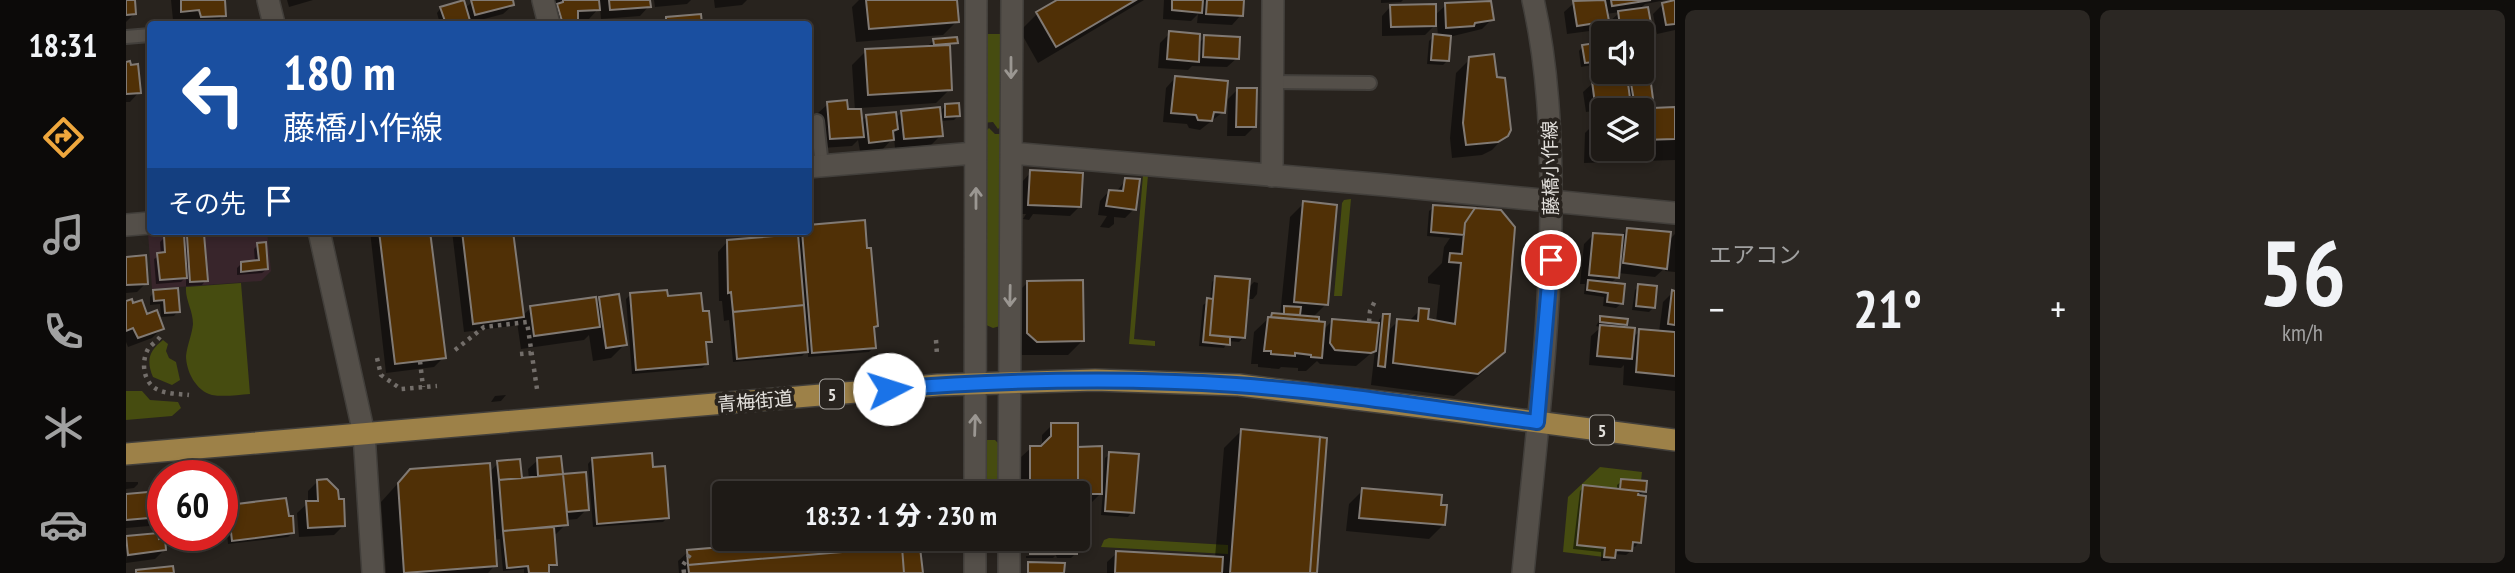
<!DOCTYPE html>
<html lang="ja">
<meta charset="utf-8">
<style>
body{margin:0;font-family:"PT Sans Narrow","Noto Sans JP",sans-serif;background:#2b2723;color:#f1f3f6;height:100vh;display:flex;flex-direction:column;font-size:26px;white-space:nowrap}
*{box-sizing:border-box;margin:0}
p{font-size:23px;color:#a1a1a1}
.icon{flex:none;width:38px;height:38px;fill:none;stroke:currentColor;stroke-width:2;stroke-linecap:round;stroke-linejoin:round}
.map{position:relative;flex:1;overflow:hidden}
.panel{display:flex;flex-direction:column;gap:10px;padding:10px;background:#100e0c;width:840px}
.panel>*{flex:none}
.banner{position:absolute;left:21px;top:21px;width:665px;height:214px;border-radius:7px;box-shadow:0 4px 10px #0003,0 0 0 2px #3c3835;background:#1a4fa0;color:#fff;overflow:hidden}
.fabs{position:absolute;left:1465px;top:21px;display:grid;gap:14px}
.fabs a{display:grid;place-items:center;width:63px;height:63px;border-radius:7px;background:#1e1a16;box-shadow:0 4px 10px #0003,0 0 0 2px #3c3835;font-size:35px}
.speed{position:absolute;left:21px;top:460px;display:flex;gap:14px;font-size:35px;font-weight:700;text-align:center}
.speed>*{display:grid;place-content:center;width:91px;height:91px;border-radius:50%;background:#1e1a16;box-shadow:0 4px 10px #0003,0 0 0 2px #3c3835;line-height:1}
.speed .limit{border:10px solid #d22;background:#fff;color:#111}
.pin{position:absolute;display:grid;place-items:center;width:60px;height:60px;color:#fff;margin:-30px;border:4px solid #fff;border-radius:50%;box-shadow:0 2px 7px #0007}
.me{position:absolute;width:77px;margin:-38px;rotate:85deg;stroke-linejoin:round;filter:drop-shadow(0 0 5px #0008)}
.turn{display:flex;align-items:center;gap:24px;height:147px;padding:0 21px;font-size:32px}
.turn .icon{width:91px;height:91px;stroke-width:2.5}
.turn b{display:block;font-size:49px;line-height:60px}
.then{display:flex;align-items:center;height:66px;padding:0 21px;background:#0003;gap:14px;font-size:26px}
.big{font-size:52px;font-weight:800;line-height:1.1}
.panel .widget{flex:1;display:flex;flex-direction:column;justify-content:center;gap:10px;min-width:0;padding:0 24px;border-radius:10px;background:#2b2723}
.panel .dial{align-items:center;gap:0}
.dial b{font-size:91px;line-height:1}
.heat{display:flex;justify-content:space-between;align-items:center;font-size:38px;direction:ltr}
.panel .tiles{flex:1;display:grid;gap:10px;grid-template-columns:repeat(2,1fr)}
.trip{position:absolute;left:586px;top:481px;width:378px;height:70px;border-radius:7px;background:#1e1a16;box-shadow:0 4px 10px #0003,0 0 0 2px #3c3835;font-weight:800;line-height:70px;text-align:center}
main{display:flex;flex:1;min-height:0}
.menu{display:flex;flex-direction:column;width:126px;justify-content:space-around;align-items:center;background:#0c0a09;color:#a1a1a1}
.menu .icon{width:49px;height:49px}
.menu .selected{color:#efa73d}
.menu b{font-size:32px;color:#f1f3f6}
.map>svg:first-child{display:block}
</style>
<main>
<nav class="menu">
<b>18:31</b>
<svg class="icon selected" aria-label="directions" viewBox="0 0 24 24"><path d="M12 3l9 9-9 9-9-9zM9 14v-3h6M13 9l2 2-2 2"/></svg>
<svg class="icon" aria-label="music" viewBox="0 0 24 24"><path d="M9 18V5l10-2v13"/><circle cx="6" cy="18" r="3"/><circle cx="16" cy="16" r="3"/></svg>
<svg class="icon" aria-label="phone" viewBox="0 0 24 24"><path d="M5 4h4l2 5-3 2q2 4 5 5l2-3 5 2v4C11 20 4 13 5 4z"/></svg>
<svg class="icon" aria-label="climate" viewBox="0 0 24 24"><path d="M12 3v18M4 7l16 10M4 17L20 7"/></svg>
<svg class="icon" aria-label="car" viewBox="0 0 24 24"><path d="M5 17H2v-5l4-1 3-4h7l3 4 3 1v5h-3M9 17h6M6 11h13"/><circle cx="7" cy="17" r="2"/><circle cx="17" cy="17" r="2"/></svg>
</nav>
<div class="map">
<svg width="1549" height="573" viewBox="0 0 1549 573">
<rect width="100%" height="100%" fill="#28231e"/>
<path fill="#38252b" d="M48,231H141L145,271L135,281L26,289L22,233Z"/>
<path fill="#464c10" d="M858,34H878V123L872,129L867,122L857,123Z
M863,128L869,134H878L874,326L867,328L858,324L857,134Z
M1017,175H1022L1008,339L1029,341V346L1003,344Z
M1225,199L1216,296H1208L1216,203L1218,200Z
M115,283L124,394C112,395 97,397 86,395C70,391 60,371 60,356C61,345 66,335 67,324C67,310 59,300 60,287Z
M37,340L42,344L40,351L43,358L50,362L54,380L46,385L27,377C20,360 23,351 37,340Z
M0,391H16L24,400L52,402L55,408L46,416L0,420Z
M861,440H869L874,445L875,493L855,494L858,443Z
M1474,467L1516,472L1515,481L1495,479L1494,489L1457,485L1451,545L1479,548L1478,557L1437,552L1442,497Z
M983,538L1102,545V554L975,547L978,540Z"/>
<path fill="#0007" d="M0,0H7L8,14L0,22Z
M45,0H97L98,15L88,24H65L64,19L47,20Z
M161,0H187L163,7Z
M349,0H385L387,5L377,14L343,23L342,24H314L311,13L315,8H339Z
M427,0H523V6L514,16L475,19L474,7L463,19H451L446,24H425Z
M528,0H565L561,4L529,7Z
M588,0H621L616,5L589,8Z
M733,0H829L831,21L817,35L730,42L726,7Z
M935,0H1018L912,63L894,31L911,14Z
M1038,0H1116L1115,15L1106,25L1071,23L1072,14L1065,21L1037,19Z
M1255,0H1277L1275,2L1255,3Z
M1463,0H1540L1519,4L1513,10L1524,28L1516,36V33H1485L1483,22L1494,12L1480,14L1481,21L1471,30L1441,34L1438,12L1448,3Z
M1549,2V30L1531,34L1527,14L1537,4Z
M1320,5L1366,19L1356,29L1323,37L1322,60L1317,65L1301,64L1303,41L1308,36H1312L1311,23L1299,35L1256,36V16L1265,6L1308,16Z
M574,16V24H536L541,19Z
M630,22V24H606H607Z
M1044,33L1072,44L1079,37L1111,58L1101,67L1066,66L1062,70L1032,68L1034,43Z
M1517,38L1520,58L1516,63V39Z
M807,41L830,43L822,47L824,89L810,103L733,108L735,122L740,117L769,119L776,112L813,113L819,106L832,116L828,120L814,121L815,135L805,145L769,148L768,137L757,149L734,151L732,140L726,146L695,148L692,113L702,104L721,111H729L726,65L740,51L804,48L803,45Z
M1477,43V63L1455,67L1453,51L1457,46Z
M1344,59L1380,135L1366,150L1356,155L1326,158L1324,138L1330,73Z
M0,64L13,92L4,102H0Z
M1521,70L1525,98L1521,102L1504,105L1503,97L1490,110H1481L1483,109L1460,112L1457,92L1467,83L1499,78L1504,73Z
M1049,78L1097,112L1074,130L1063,128L1061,124L1037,122L1040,88Z
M1112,89L1128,127L1119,136H1101L1102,99Z
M1549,109V160L1458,163L1459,133L1477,115V149H1516V110H1504Z
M905,172L953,207L944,216L907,214L903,220L897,219L900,214H894L896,182Z
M1000,180L1008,209L999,218L988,217V224L983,228L974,227L981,216L972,215L974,201L983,191L990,192Z
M1178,203L1200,304L1186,318L1191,319V323L1196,331L1206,321L1252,325L1253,320L1257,315L1261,332L1272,321L1282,322L1294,310L1301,321L1310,322L1314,285L1302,283V277L1316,263L1318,247L1324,238L1301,236L1303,211L1308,207L1374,212L1377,352L1355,374L1328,396L1245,385L1249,350L1230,366L1194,364L1191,361L1180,371H1172V368L1155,367L1153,369L1132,367V364H1125L1128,332L1146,315L1154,316L1164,217Z
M1502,229L1542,241L1549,234V272L1539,271L1540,267L1529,277L1492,273L1491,277L1484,284L1495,304L1490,308L1477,306L1478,297L1458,294L1459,284H1454L1458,244L1467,235L1494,237Z
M244,231H303L318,357L308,367L260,373Z
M326,231H385L396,316L405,308L469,304L474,299L499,344L485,358L467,361L463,335L458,340L395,349L391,322L387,326L338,332Z
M672,231H682L750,325L746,329L748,347L743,352L682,357V350L676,356L607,362L603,320L598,321L596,301H593L592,252L601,242L672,236Z
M61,237L80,280L76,285L60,286V277L55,282L30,284L28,259L35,255L34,242L38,238L57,242Z
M132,245L141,269L136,273L111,275V268L115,264L129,262L128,249Z
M0,258L20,283L11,292L0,293Z
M1090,278L1121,289L1128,282L1132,283L1131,294L1127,299H1121L1117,338L1113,342L1102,341L1098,348L1073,346L1077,305L1084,300L1086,282Z
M902,282L956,341L942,355H896L888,347V296Z
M1513,286L1527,308L1523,312L1506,310L1509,290Z
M51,290L52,311L48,316L35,317L34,304L24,305V297L28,292Z
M1547,292H1549V391L1497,385L1498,365L1495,368L1463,365L1465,336L1475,327L1470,326L1475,318L1500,324L1496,328L1506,338L1514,331L1533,332L1537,302Z
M505,294L540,298L575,313L584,341L579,346L581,364L576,368L506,374L500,299Z
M0,303L36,328L26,338L2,347L0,342Z
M380,395L375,401L365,402L369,396Z
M926,425L950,448L974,485H977L979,458L984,454L1006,512L1002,517L975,515L977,491L965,503H952V494H895V457L905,448H916V435Z
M1115,431L1189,573H981V562L991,553L1089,558L1098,448Z
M434,458L436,475L458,474L461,509L451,519L440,520V524L430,534H427L429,564L421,569L422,573H398V569L377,571L374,539L368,540L369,565L362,573H260L255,502L284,470L363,473L372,463L394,480L403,479L402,469L412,460Z
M466,459L526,469L542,517L537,522L467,527L462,464Z
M1496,481L1518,491L1513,496V542L1509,547L1505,546V551L1500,555L1488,554L1483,561H1475V552L1447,549L1454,491L1458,487L1491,490V485Z
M0,482H12V484L8,488L0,489Z
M191,482L218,525L208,535L173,537L171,513L182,503V491Z
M1237,490L1313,506L1317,525L1303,539L1220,531L1223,504Z
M0,496L37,503V514L23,526L0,528Z
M103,507L167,533L162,537L102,544L99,511Z
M1,538L38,550L29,559L0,563Z
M712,539H792L795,573H553L552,561L562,552Z
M900,539H931V542L935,539H949L950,553L945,558H931L929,553H900Z
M900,556H929L927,558H900Z"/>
<path fill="#503006" stroke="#817a74" stroke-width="2" d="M0,0H9L10,14L0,15Z
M55,0H99L100,16L75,17L73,10L55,12Z
M338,0L345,24H320L314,7Z
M345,0H387L388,5L349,15Z
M437,0H473L474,10L452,11V21H436L431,4L437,2Z
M483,0H524L525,7L484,10Z
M740,0H831L833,22L743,29Z
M931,0H1010L930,47L910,12Z
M1046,0H1077L1076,13L1046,10Z
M1081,0H1118L1117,16L1080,14Z
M1479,0L1483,21L1451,26L1447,1Z
M1485,0H1525L1486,6Z
M1549,0V24L1540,25L1536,3Z
M1365,1L1368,20L1349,23L1348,26L1320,28L1319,3Z
M1310,4V26L1265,27L1264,5Z
M1522,7L1526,29L1495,33L1492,11Z
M575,14L576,24H540V17Z
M1043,31L1074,34L1073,62L1041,59Z
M1307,34L1325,36L1323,61L1305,60Z
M1078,35L1114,37L1113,59L1077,57Z
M831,37L832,43L808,45L807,39Z
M1477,42V61L1459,63L1456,45Z
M824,45L826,90L742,95L739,49Z
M1368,54L1371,77L1379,78L1385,130L1382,136L1372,142L1340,145L1337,123L1343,57Z
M4,61L5,65L12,64L15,93L0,94V62Z
M1523,68L1527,99L1508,101L1503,72H1516V69Z
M1049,76L1102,81L1099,113L1088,112L1086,121L1072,120L1070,115L1045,113Z
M1501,76L1504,98L1469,104L1466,81Z
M1111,88H1131L1130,127H1110Z
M721,100L722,109H735L738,137L704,139L701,102Z
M833,103L834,116L819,117V104Z
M814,107L817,136L778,139L775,111Z
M1549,107V139L1516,140V110H1480Z
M770,112L772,129L767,131L768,140L743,143L740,115Z
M904,170L957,173L955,207L902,205Z
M999,178L1014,179L1010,210L980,206L983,190L997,191Z
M1177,201L1211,205L1202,305L1168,302Z
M1307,205L1349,208L1339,223L1338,235L1305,232Z
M1349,208L1375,210L1389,227L1379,352L1352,374L1267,363L1271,319L1292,321L1293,308L1303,309L1302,319L1329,324L1335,263L1323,262L1324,253L1336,254L1339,223Z
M739,220L741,248H745L752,326L748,327L750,348L686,353L676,231H682V225Z
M1501,228L1545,232L1541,269L1497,263Z
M253,231H304L320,358L269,364Z
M336,231H387L398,317L347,324Z
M1467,233L1497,235L1493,278L1463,275Z
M78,234L82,281L64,282L61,236Z
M672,234L678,305L607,312L605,292L602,293L601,240Z
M58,235L61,278L34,280L31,253L39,252L38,236Z
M140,242L142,269L115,272V262L133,260L131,243Z
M20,255L22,284L0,285V257Z
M1089,276L1124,279L1119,338L1084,335Z
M957,280L958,341L911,342L901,333V281Z
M1462,280L1499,284L1497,304L1481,302L1482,293L1461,290Z
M1512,284L1531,286L1529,308L1510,306Z
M52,288L54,312L39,313L38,300L28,301L27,290Z
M541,290L542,296L575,293L577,311H583L586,342H580L582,364L510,370L504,293Z
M1546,290L1549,291V325L1542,324Z
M493,294L501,345L480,348L473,297Z
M470,297L474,327L408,336L404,306Z
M1081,298L1087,299L1084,335L1104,337V345L1077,342Z
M6,299L7,303L16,300L21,314L31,310L38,329L12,338L7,328L0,331V301Z
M678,305L682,352L611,359L607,312Z
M1158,306L1175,307L1174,315L1158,314Z
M1146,313L1193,317V321L1145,317Z
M1257,314H1264L1259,367L1252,366Z
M1474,316L1502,319L1501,325L1474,322Z
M1142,317L1199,322L1196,358L1185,357V355L1169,353V356L1145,354V351H1138Z
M1206,319L1253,323L1250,351L1245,353L1209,350L1204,343Z
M1474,325L1509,328L1506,359L1471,356Z
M1513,329L1549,332V376L1510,372Z
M925,423H952V494H904V446H915L925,436Z
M1115,429L1194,437L1184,573H1104Z
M1194,437L1201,438L1191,573H1184Z
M976,446V494H952V447Z
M983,452L1013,454L1008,513L979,511Z
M526,453L527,467L539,466L543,518L471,524L466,458Z
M435,456L437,474L412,476L411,458Z
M394,459L396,478L373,480L371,461Z
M364,463L371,566L278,573L272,483L284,469Z
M460,472L463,510L441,512L437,474Z
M437,474L442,525L377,531L373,480Z
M201,479L212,490L213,499H218L219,526L182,528L180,501H192L191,480Z
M1495,479L1521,481L1520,492L1494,489Z
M1457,485L1513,491L1512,495L1520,496L1515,543L1507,542L1506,551L1490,550L1489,558L1478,557L1479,548L1451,545Z
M1236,488L1316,495L1315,505H1321L1319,525L1233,518Z
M33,491L34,502H37V513H34V517L0,520V494Z
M160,498L163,516H167L168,533L106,541L102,505Z
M428,527L431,565H423V573H403L402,566L381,568L377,531Z
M32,533L33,539L39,538L40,550L2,555L0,536Z
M692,539H793L797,573H778L776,547L562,565L561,550Z
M904,539H933V554H904Z
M935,539H951V554H935Z
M776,547L778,573H563L562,565Z
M990,551L1097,557L1096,573H989Z
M902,562L939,563L938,573H902Z
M47,566L48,573H10V570Z"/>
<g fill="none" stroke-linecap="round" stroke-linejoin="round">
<g stroke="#423f3b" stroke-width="16">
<path id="lane" d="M0,37L24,35
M1146,82L1244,83
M691,121L696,166"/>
</g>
<g stroke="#423f3b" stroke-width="24">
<path id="street" d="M417,0L423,24
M885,153L1259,185L1549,213
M682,167L849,153
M1146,176L1147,0
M0,225L24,223
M238,434L247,573
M849,494L850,0
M883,494L886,0
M883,539V573
M849,573V539"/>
</g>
<g stroke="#423f3b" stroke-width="24">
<path id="secondary" d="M142,0L148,24
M193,231L238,434
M1397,573C1409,449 1425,326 1425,201C1425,134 1422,66 1407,0"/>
</g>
<g stroke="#423f3b" stroke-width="24">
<path id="primary" d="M0,454L812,385L969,380L1113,385L1320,410L1549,440"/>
</g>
<path stroke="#736e6a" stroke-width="4.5" stroke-dasharray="3.5 5" stroke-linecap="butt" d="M1243,322L1244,311L1249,301
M34,337C31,341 25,345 22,349C14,364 18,386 35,391C44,394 54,394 63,395
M810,340L811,355
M329,350L358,327L401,322L411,389
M394,354L405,353
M251,358L255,375L275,389L311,386
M294,361L297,387
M558,573L557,565L565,553"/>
<use href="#lane" stroke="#544f49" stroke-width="12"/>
<use href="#street" stroke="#544f49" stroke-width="21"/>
<use href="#secondary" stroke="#544f49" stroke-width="21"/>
<use href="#primary" stroke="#9d8148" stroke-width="21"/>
</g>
<defs><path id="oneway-shaft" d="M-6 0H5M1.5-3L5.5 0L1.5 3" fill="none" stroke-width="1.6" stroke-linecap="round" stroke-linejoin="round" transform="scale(1.75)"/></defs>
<g stroke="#9b9792">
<use href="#oneway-shaft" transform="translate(885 68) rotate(90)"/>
<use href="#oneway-shaft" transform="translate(850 198) rotate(-90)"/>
<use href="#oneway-shaft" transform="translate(884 296) rotate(91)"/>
<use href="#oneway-shaft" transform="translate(849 425) rotate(-88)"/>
</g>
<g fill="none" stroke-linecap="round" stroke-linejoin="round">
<g stroke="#114b97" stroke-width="18">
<path id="route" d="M763,389C878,380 994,377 1110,385C1210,392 1311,409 1411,422L1425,260"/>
</g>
<use href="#route" stroke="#1a73e8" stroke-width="12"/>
</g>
<g text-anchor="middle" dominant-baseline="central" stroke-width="7" stroke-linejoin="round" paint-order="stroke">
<g fill="#28231e" stroke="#aaa7a2" stroke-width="2">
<rect x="694" y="379.5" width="24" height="29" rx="5"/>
<rect x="1464" y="415.5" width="24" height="29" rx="5"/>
</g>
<g font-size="18" font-weight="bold" fill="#e2dfdb">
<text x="706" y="394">5</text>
<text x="1476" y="430">5</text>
</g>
<g font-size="19" fill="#e2dfdb" stroke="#28231e">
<text transform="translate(1424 168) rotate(-91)">藤橋小作線</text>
<text transform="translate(629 401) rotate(-5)">青梅街道</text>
</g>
</g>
</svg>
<div class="fabs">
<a><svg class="icon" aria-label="sound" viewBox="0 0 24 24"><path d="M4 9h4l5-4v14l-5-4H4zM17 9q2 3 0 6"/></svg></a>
<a><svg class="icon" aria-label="layers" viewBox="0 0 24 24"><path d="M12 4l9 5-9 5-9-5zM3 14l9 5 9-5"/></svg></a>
</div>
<div class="speed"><div class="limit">60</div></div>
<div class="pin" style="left:1425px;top:260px;background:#d93025"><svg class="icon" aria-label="arrive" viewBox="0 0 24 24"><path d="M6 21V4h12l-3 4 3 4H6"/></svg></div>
<svg class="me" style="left:763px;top:389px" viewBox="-20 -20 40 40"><circle r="19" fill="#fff"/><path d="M0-13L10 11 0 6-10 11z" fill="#1a73e8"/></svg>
<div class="trip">18:32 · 1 分 · 230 m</div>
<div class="banner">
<div class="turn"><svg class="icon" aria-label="left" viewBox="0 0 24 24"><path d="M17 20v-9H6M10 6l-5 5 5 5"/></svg><div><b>180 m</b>藤橋小作線</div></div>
<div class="then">その先<svg class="icon" aria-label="arrive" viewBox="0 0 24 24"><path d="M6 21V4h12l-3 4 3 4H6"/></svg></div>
</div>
</div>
<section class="panel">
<div class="tiles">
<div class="widget"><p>エアコン</p>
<div class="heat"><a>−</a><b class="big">21°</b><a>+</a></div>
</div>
<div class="widget dial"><b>56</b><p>km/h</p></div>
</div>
</section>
</main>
